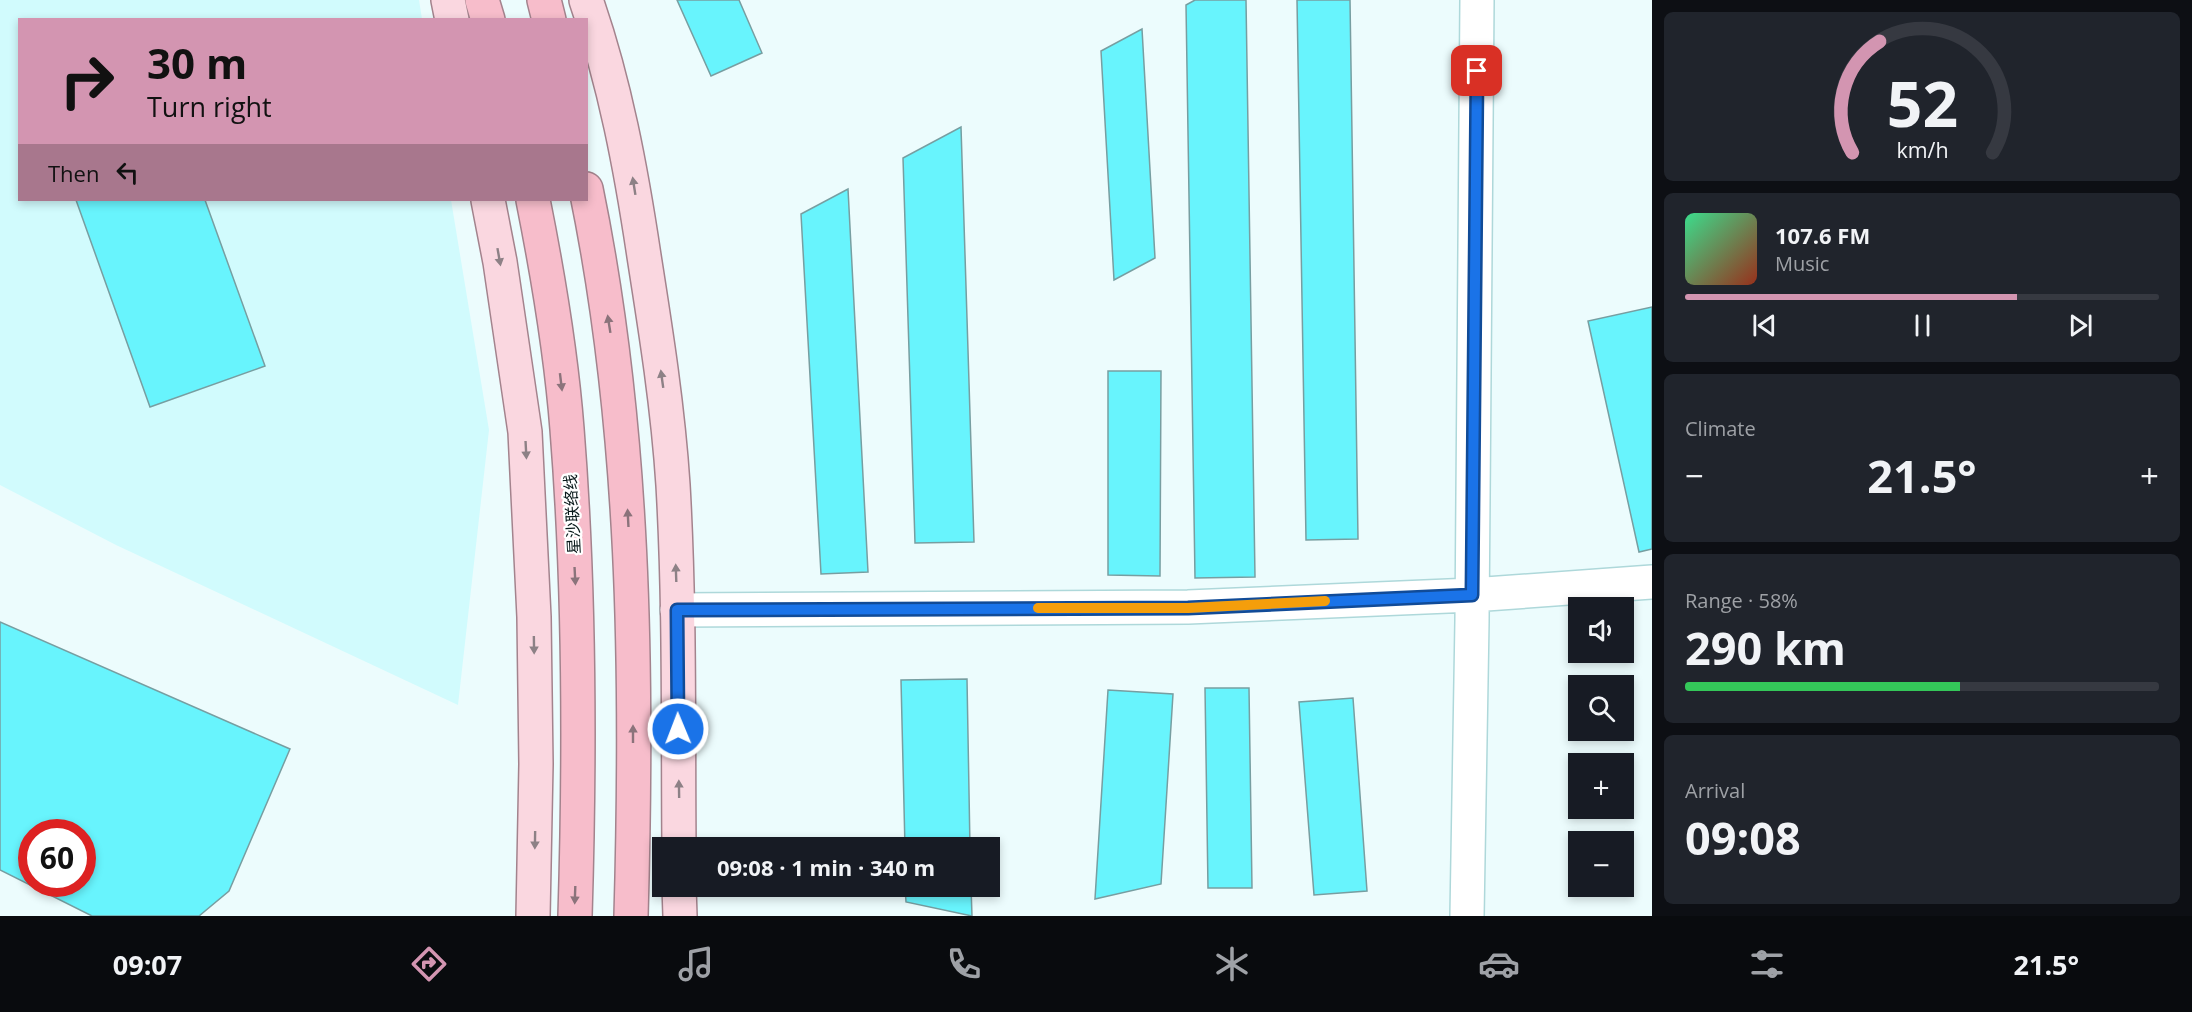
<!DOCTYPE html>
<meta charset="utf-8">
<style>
body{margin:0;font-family:"Open Sans","Noto Sans SC",sans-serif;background:#20242c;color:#f1f3f6;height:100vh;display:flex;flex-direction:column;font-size:22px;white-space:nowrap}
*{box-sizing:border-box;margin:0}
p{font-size:20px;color:#9ea1a6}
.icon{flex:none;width:33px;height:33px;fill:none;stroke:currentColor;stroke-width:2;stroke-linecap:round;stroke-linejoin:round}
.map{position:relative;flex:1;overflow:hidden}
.details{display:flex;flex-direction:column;gap:12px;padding:12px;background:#0d0f14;width:540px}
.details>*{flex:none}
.guide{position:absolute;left:18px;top:18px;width:570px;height:183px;border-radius:0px;box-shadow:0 3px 9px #0003;background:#d395b1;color:#111;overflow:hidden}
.tools{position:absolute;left:1568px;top:597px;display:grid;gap:12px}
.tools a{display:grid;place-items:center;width:66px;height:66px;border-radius:0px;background:#171b24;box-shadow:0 3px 9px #0003;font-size:30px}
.speed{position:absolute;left:18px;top:819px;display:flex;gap:12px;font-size:30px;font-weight:700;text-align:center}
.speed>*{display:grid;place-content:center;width:78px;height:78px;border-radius:50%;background:#171b24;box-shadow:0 3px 9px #0003;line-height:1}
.speed .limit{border:9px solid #d22;background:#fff;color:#111}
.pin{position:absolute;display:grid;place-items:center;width:51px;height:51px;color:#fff;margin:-26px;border-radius:12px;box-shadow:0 3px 9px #0006}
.me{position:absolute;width:66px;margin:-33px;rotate:359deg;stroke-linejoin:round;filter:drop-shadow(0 0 4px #0008)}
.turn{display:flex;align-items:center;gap:21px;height:126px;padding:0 30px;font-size:27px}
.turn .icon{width:78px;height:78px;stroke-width:2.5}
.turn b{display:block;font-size:42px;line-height:51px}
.then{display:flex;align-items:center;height:57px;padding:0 30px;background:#0003;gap:12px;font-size:22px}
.big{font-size:45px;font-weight:700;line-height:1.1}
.details .card{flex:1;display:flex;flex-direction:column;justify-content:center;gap:9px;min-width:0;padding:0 21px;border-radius:9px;background:#20242c}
.details .dial{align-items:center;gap:0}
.dial svg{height:156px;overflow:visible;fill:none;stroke:#363941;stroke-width:7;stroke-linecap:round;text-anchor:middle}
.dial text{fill:#f1f3f6;stroke:none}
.song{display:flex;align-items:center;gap:18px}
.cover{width:72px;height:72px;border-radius:9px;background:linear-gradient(135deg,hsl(150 70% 55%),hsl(10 70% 35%))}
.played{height:6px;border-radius:3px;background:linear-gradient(90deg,#d395b1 70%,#363941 70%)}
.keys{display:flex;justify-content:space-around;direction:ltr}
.heat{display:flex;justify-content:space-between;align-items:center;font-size:33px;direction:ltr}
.charge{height:9px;border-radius:4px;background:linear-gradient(90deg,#34c759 58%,#363941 0)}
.trip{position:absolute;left:652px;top:837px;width:348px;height:60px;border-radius:0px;background:#171b24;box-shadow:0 3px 9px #0003;font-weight:700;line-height:60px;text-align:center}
.tab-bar{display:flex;height:96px;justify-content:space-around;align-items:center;background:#090b0e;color:#9ea1a6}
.tab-bar .icon{width:42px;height:42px}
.tab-bar .on{color:#d395b1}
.tab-bar b{font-size:27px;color:#f1f3f6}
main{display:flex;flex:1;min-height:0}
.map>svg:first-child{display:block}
</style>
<main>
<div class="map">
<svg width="1652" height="916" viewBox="0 0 1652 916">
<rect width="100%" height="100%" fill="#ecfcfd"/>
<path fill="#d1fbfd" d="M0,0H419L422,19L20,20V200H451L489,430L458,705L116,545L0,485Z"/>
<path fill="#68f4fd" stroke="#779ea1" stroke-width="1.5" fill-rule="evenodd" d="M677,0H739L762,53L711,76Z
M1195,0H1246L1255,577L1195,578L1186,5Z
M1297,0H1350L1358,539L1306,540Z
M1142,29L1155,258L1114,280L1101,51Z
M961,127L974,542L915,543L903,158Z
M848,189L868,572L821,574L801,214Z
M76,200H205L265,366L150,407Z
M1652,307V549L1639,552L1588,321Z
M1108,371H1161L1160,576L1108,575Z
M0,622L290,749L229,891L199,916H92L0,870ZM32,832H82V884H32Z
M967,679L970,848H905L901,680Z
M1205,688H1249L1252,888H1208Z
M1108,690L1173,694L1161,884L1095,899Z
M1353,698L1367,891L1314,895L1299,702Z
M905,886H971L972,916L906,902Z"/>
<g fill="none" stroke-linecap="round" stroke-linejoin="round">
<g stroke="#aed8da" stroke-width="36">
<path id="minor" d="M677,610L1188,607L1472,595L1652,582
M1467,916L1472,621L1477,0"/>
</g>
<g stroke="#a3838d" stroke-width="36">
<path id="major" d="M448,0L452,20
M586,0C615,83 631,169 644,256C656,332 668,408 673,485C680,606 678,727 679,848
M488,200L500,262L525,432L534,617L536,764L533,916
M679,886L680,916"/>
</g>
<g stroke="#a3838d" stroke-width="36">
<path id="highway" d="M482,0L488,20
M544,0L549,20
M586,189C635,427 638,673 631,916
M533,200C548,275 561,352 567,429C580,591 580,754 575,916"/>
</g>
<use href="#minor" stroke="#fff" stroke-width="33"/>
<use href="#major" stroke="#fad7e0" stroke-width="33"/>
<use href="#highway" stroke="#f7bdcb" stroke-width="33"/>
</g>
<defs><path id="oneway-solid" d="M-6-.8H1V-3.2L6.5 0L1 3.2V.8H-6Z" transform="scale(1.5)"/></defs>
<g fill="#8d8186">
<use href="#oneway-solid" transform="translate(634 186) rotate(-99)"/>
<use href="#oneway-solid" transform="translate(499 257) rotate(80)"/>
<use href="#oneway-solid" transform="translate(662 379) rotate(-98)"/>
<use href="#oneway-solid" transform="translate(526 450) rotate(87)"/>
<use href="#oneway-solid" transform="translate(676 573) rotate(-92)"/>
<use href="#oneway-solid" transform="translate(534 645) rotate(89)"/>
<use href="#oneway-solid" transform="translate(679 789) rotate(-91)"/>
<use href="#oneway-solid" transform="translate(535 840) rotate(91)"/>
</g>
<g fill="#8b737b">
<use href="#oneway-solid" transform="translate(609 324) rotate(-99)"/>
<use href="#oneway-solid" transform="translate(561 382) rotate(83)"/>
<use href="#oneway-solid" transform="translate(628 518) rotate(-93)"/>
<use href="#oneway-solid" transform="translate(575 576) rotate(87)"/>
<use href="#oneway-solid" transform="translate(633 734) rotate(-90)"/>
<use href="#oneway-solid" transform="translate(575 895) rotate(92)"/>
</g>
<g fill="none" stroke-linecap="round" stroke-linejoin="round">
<g stroke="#114b97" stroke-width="15">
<path id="route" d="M678,729L677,610L1188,608L1472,595L1477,71"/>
</g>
<use href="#route" stroke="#1a73e8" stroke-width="10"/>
<path stroke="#f59e0b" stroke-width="10" d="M1038,608H1188L1325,601"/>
</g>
<g text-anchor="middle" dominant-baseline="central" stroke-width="4.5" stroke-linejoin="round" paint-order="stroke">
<g font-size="16" fill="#081819" stroke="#fff">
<text transform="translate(572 514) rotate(-93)">星沙联络线</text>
</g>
</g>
</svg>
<div class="tools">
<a><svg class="icon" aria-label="sound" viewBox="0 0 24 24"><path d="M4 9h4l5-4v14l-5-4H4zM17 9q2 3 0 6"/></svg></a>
<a><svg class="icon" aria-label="search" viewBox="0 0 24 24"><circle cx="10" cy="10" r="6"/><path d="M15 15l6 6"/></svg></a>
<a>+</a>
<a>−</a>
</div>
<div class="speed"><div class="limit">60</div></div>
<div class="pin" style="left:1477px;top:71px;background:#d93025"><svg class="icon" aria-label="arrive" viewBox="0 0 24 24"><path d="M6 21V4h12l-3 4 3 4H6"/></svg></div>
<svg class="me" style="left:678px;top:729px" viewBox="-20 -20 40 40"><circle r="17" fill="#1a73e8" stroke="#fff" stroke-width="3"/><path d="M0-11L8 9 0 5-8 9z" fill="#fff"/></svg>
<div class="trip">09:08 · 1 min · 340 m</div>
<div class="guide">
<div class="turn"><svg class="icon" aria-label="right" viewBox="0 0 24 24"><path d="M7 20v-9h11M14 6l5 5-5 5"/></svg><div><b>30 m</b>Turn right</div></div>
<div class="then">Then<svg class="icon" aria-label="left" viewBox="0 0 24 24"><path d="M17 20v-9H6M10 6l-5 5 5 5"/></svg></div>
</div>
</div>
<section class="details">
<div class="card dial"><svg viewBox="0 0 100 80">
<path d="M14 69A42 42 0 1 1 86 69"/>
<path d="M14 69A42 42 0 0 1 28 12" stroke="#d395b1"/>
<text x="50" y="56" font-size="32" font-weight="700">52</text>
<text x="50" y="72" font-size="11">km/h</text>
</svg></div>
<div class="card">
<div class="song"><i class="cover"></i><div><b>107.6 FM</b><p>Music</p></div></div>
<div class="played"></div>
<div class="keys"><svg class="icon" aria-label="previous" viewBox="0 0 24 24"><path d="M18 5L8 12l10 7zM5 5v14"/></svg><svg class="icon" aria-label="pause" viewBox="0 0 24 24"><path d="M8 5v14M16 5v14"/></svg><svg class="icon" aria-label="next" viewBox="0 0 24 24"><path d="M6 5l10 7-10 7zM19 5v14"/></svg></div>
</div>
<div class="card"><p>Climate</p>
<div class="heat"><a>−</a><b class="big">21.5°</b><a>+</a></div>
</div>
<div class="card"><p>Range · 58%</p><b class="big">290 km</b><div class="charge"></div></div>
<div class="card"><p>Arrival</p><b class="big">09:08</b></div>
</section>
</main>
<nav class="tab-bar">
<b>09:07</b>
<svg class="icon on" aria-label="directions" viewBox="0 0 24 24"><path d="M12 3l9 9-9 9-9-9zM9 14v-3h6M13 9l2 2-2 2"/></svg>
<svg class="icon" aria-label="music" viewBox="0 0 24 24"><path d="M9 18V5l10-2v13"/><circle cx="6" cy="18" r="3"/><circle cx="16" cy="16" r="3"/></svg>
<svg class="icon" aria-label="phone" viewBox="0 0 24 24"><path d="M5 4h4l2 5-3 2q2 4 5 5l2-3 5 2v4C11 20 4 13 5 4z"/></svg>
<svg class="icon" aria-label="climate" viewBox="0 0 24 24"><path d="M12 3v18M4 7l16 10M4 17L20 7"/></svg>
<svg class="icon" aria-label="car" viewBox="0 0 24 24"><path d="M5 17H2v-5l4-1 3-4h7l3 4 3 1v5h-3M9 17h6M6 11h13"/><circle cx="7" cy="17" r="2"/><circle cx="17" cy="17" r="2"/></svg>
<svg class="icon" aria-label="filters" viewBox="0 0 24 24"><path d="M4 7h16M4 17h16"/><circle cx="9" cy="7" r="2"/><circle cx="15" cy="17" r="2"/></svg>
<b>21.5°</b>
</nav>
